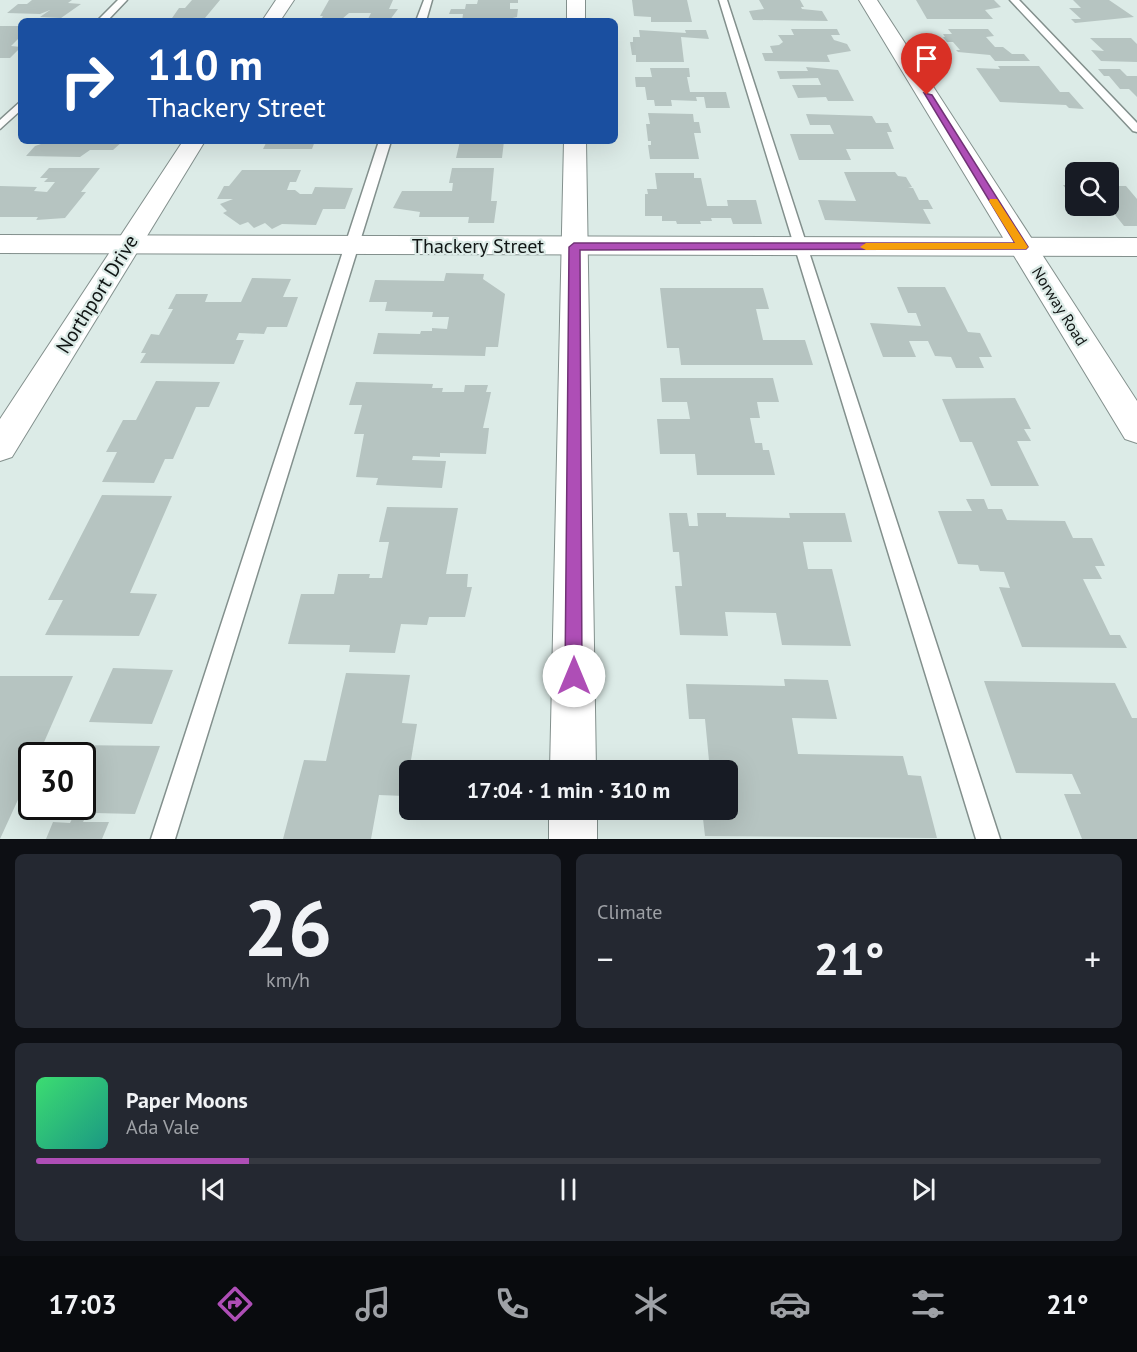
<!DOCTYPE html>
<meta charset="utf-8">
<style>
body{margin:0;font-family:"PT Sans",sans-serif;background:#242831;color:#f1f3f6;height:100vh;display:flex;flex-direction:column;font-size:22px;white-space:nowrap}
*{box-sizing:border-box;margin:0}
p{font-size:20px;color:#9ea1a6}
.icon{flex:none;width:33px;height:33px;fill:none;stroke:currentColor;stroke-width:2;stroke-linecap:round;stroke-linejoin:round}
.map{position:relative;height:839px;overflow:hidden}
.side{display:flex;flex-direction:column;gap:15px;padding:15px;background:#0d0f14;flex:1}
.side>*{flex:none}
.guide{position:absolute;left:18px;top:18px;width:600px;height:126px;border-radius:9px;box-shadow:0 6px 24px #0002;background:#1a4fa0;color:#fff;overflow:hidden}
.fabs{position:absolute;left:1065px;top:162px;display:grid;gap:12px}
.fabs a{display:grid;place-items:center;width:54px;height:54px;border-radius:9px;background:#171b24;box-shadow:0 6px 24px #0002;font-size:30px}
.speed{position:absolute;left:18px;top:742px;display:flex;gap:12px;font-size:30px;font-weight:700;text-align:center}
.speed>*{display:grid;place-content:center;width:78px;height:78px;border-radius:50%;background:#171b24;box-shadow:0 6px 24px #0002;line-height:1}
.speed .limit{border:3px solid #111;border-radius:9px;background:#fff;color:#111}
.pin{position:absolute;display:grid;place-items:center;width:51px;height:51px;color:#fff;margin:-62px -26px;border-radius:50% 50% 50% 0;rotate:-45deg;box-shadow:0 0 6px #0007}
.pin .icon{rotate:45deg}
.me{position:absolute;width:66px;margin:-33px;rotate:0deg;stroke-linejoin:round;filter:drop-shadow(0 0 4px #0008)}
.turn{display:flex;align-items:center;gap:21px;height:126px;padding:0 30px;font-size:27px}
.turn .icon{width:78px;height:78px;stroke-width:2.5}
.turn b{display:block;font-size:42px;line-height:51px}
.big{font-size:45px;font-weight:600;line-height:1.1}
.side .tile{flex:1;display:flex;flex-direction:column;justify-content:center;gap:9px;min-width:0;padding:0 21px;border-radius:9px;background:#242831}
.side .dial{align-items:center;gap:0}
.dial b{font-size:78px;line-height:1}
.song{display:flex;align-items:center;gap:18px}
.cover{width:72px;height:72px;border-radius:9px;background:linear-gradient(135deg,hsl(140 70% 55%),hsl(170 70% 35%))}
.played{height:6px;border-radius:3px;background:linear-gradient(90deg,#ae4eb6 20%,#363941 20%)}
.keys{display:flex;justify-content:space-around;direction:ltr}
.heat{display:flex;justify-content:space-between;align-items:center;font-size:33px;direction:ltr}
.side .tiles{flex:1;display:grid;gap:15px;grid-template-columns:1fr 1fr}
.tile:last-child{grid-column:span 2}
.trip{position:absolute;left:399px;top:760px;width:339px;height:60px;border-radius:9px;background:#171b24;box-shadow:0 6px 24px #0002;font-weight:600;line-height:60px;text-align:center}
.dock{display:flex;height:96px;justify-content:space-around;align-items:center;background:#090b0e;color:#9ea1a6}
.dock .icon{width:42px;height:42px}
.dock .current{color:#ae4eb6}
.dock b{font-size:27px;color:#f1f3f6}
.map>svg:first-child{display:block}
</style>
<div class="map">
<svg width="1137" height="839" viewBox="0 0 1137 839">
<rect width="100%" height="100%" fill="#dcebe7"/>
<path fill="#b6c4c1" d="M32,0H72L68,3L81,4L61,18L40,17L50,10L40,14L7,13L18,4H27Z
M192,0H220L205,18H197L194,21H170L179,8H185Z
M329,0H393L389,9H398L389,21H367L371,13H349L342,19H321L323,16H320Z
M478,0H518V3H510V9H518L517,17L499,21H462L463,14H449L451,9H465L466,4H477Z
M632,0H687L692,22H651V17L634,16Z
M759,0H800L804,7H801L802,9L822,11L828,21L753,20L749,11L764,9Z
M916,0H994L1001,7L985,10L993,19H927Z
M1073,0H1109L1134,17L1075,23L1071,19H1081L1069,8H1081Z
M0,26H21V36L11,46L21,47L10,58H0Z
M791,29H837L840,35H831L834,40L847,44L851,51L827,55L830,62L765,61L762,53H773L770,46L779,45L783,42L778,35H794Z
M948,29H988L994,36L986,37L995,47H1003L1012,54H1024L1030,61H995L990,55L958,52L956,50H960L953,42H947L943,37H945L943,34H952Z
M639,30L686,33L685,30H706L709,39L681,37L684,62H636V55H632L630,42H633V37H640Z
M1090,38H1131L1137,44V62L1101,61L1091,50L1104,51Z
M998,66H1039L1060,92H1069L1084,109L1069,108L1066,105L1000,102L976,68L1000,69Z
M806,67L838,70L854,101H828L826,97L798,98L792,85H821L818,78L780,79L777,71H808Z
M650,68H689L690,77H687L690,92H726L730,108H706L704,97H696L697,101L671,100L672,106H655L654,100H647L645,87H636L635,77H652Z
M1098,69H1120L1127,76H1137V97L1129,89H1120L1109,76H1104Z
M648,113L693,114L694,122H699L701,133H694L699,159H650L648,145H651V141H648L646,124H650Z
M806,114L872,116L876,123H888L892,132H887L894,149H846L851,160H799L790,134H834L830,125H810Z
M50,141H123L113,150H90L80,157L26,156L35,146Z
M267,141H315L312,149H263Z
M460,141H504L502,158H456Z
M49,168H100L81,192H86L65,218L36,220L38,217H0V186L37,187L34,191L47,192L55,182H44L48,178H40Z
M452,168H494L491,201H497L494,223H468L469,217H419L420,212L393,208L402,191H452L453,183H449Z
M242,170H301L296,182H290L287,190H295L300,194H312L315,187L353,188L345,209H323L316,225L282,224L272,229L265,223L254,228L248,222L240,225L223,213L227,211L220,204L233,199H217L224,186H229Z
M844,172H895L898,176L906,177L912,187L908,188H913L919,200H928L933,209H923L931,224L825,220L818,200L856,201Z
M655,173H694V178H701L707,206H728L727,200H756L762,224H733L731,218H711L712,221H700L701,224H677L676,221H662V216H645V194H648L647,189H657Z
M1063,185H1076V202Z
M1108,186H1126L1137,199V226H1124L1112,211H1082L1078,206H1108Z
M446,273L484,274L483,279L505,294L498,347H486L485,356L373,354L378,333L420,334L421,331H432V328L447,329L449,317H432L433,312L385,311L387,302H369L375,280L444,281Z
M252,278L291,279L283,297H298L287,327H267L264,334L239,333L236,340H244L234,364L140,363L146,353H141L151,334L159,335L173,309H168L176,294H208L205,302H241Z
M897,287H945L968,332L980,333L992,357H979L984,368H956L951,357L935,356L928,341H909L916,357H883L870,323L921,326L916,313H908Z
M660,288H763L769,309H756L763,340H805L813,365H681L679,348H667Z
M660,378H773L779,402H757L760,418H750L755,443H762L763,450H769L775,475H697L695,454H660L657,419H690L687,402H662Z
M156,381L220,382L209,407H196L173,459H165L154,483L102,482L117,452H106L123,420H136Z
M356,382L433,384L432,388H443L442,392H464L465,385H488L486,392H491L483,428H489L486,454L440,453V457L413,456L412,460L446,461L442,488L376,485L378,478L356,477L364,434H354L362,405H349Z
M1015,398L1031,429H1024L1031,441H1017L1039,486H991L972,442H960L942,399Z
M102,495L172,496L130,593L157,594L139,636L45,635L63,600H48Z
M966,499H984L988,509H1002L1007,520L1065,521L1073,538H1092L1105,566H1095L1102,579H1083L1110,635H1120L1127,648L1022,647L999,587L1010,588L1004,572L980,571L978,565L958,564L938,511H972Z
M387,507L458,508L446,574H468L467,587H472L465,617H429L427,625L401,624L395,653L349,652L350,645L288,644L301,594H334L338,574H370L369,578H382L389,542H379Z
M669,513H687L689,526H698L697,513H726V517L790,518L789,513H845L852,542H803L808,569H832L851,646L782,645L776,613L725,612L728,636L680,635L675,586H682L679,552H673Z
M113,668L173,670L152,724L89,722Z
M346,673L410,675L402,723L417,724L405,796L379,795L371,839H283L304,760L326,761Z
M0,676H73L38,756H32V769L0,839Z
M784,679L828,680L837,719L792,718L798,754L903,756L908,775L921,776L937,838L705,836L702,810H728V771H710L705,719H689L686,684L785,686Z
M984,681L1115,683L1132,718H1137V839H1082L1064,794H1081L1072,774L1016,773Z
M70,745L160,746L135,814L95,813L93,818H85L83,822H109L102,839H46L53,822L70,823L72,819L65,818L67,812L42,811L44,807H82V756H65Z"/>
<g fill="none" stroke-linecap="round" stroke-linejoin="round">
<g stroke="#83908d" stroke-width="3">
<path id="lane" d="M118,0H127L107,21H97Z
M424,0H432L426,21H416Z
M719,0H727L1000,839H976Z
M1010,0H1019L1137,123V132L1133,131Z
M21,101V110L0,129V120Z
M379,141H391L175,839H151Z"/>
</g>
<g stroke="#83908d" stroke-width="2">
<path id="street" d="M276,0H294L280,21H262Z
M567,0H585V21H567Z
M859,0H877L1137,401V443L1125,439Z
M183,141H205L12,457L0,461V419Z
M564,141H586L596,771H550Z
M549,810H597V839H549Z"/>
</g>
<g stroke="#83908d" stroke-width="2">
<path id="secondary" d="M0,235L1137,238V256L0,253Z"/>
</g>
<use href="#lane" fill="#fff" fill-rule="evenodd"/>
<use href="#street" fill="#fff" fill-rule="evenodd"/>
<use href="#secondary" fill="#fff" fill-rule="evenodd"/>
</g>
<path fill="#ae4eb6" stroke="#713376" stroke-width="1.5" d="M924,93L932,95L1028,247L1026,249L580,250L582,676L580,682L574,684L567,682L565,676L569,247L574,243H1015Z"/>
<path fill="#f59e0b" d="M990,199H997L1028,247L1026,249L866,250L860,247L866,243H1015L989,201Z"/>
<g text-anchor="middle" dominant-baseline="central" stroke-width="4.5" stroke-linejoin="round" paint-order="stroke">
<g font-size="16" fill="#111615" stroke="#dcebe7">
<text transform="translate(1060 306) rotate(58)">Norway Road</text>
</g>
<g font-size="20" fill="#111615" stroke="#dcebe7">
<text x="478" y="246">Thackery Street</text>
<text transform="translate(97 294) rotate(-58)">Northport Drive</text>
</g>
</g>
</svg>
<div class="fabs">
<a><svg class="icon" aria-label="search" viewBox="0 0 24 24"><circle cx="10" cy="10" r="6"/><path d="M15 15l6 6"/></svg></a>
</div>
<div class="speed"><div class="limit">30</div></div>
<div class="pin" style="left:927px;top:95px;background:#d93025"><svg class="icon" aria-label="arrive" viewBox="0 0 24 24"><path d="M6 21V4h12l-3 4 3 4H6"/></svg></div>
<svg class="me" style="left:574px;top:676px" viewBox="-20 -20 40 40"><circle r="19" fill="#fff"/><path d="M0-13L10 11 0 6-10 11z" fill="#ae4eb6"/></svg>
<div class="trip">17:04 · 1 min · 310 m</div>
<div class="guide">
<div class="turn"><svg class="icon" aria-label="right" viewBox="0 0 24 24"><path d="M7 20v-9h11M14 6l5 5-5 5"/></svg><div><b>110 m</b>Thackery Street</div></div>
</div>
</div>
<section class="side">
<div class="tiles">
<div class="tile dial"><b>26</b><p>km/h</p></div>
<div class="tile"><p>Climate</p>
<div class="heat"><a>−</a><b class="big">21°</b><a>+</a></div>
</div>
<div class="tile">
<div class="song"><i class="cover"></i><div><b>Paper Moons</b><p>Ada Vale</p></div></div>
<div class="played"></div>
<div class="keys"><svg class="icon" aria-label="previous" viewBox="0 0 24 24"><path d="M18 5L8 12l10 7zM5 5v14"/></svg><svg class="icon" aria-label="pause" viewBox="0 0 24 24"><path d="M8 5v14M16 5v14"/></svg><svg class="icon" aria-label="next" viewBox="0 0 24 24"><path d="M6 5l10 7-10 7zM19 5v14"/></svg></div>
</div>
</div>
</section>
<nav class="dock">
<b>17:03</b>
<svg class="icon current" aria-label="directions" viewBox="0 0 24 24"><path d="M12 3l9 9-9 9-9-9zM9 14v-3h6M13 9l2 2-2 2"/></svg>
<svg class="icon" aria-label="music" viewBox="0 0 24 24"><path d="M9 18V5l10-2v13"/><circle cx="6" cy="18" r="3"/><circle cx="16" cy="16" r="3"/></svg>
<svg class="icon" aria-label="phone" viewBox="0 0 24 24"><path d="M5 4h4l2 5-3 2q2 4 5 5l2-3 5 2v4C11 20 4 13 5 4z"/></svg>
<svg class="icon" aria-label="climate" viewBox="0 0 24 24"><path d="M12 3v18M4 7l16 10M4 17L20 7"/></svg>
<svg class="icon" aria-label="car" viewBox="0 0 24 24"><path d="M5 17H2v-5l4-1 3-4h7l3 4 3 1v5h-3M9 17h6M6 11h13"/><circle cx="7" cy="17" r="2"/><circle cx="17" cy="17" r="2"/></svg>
<svg class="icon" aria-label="filters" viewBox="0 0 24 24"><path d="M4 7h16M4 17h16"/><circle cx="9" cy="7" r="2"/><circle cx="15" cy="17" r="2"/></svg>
<b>21°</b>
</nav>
